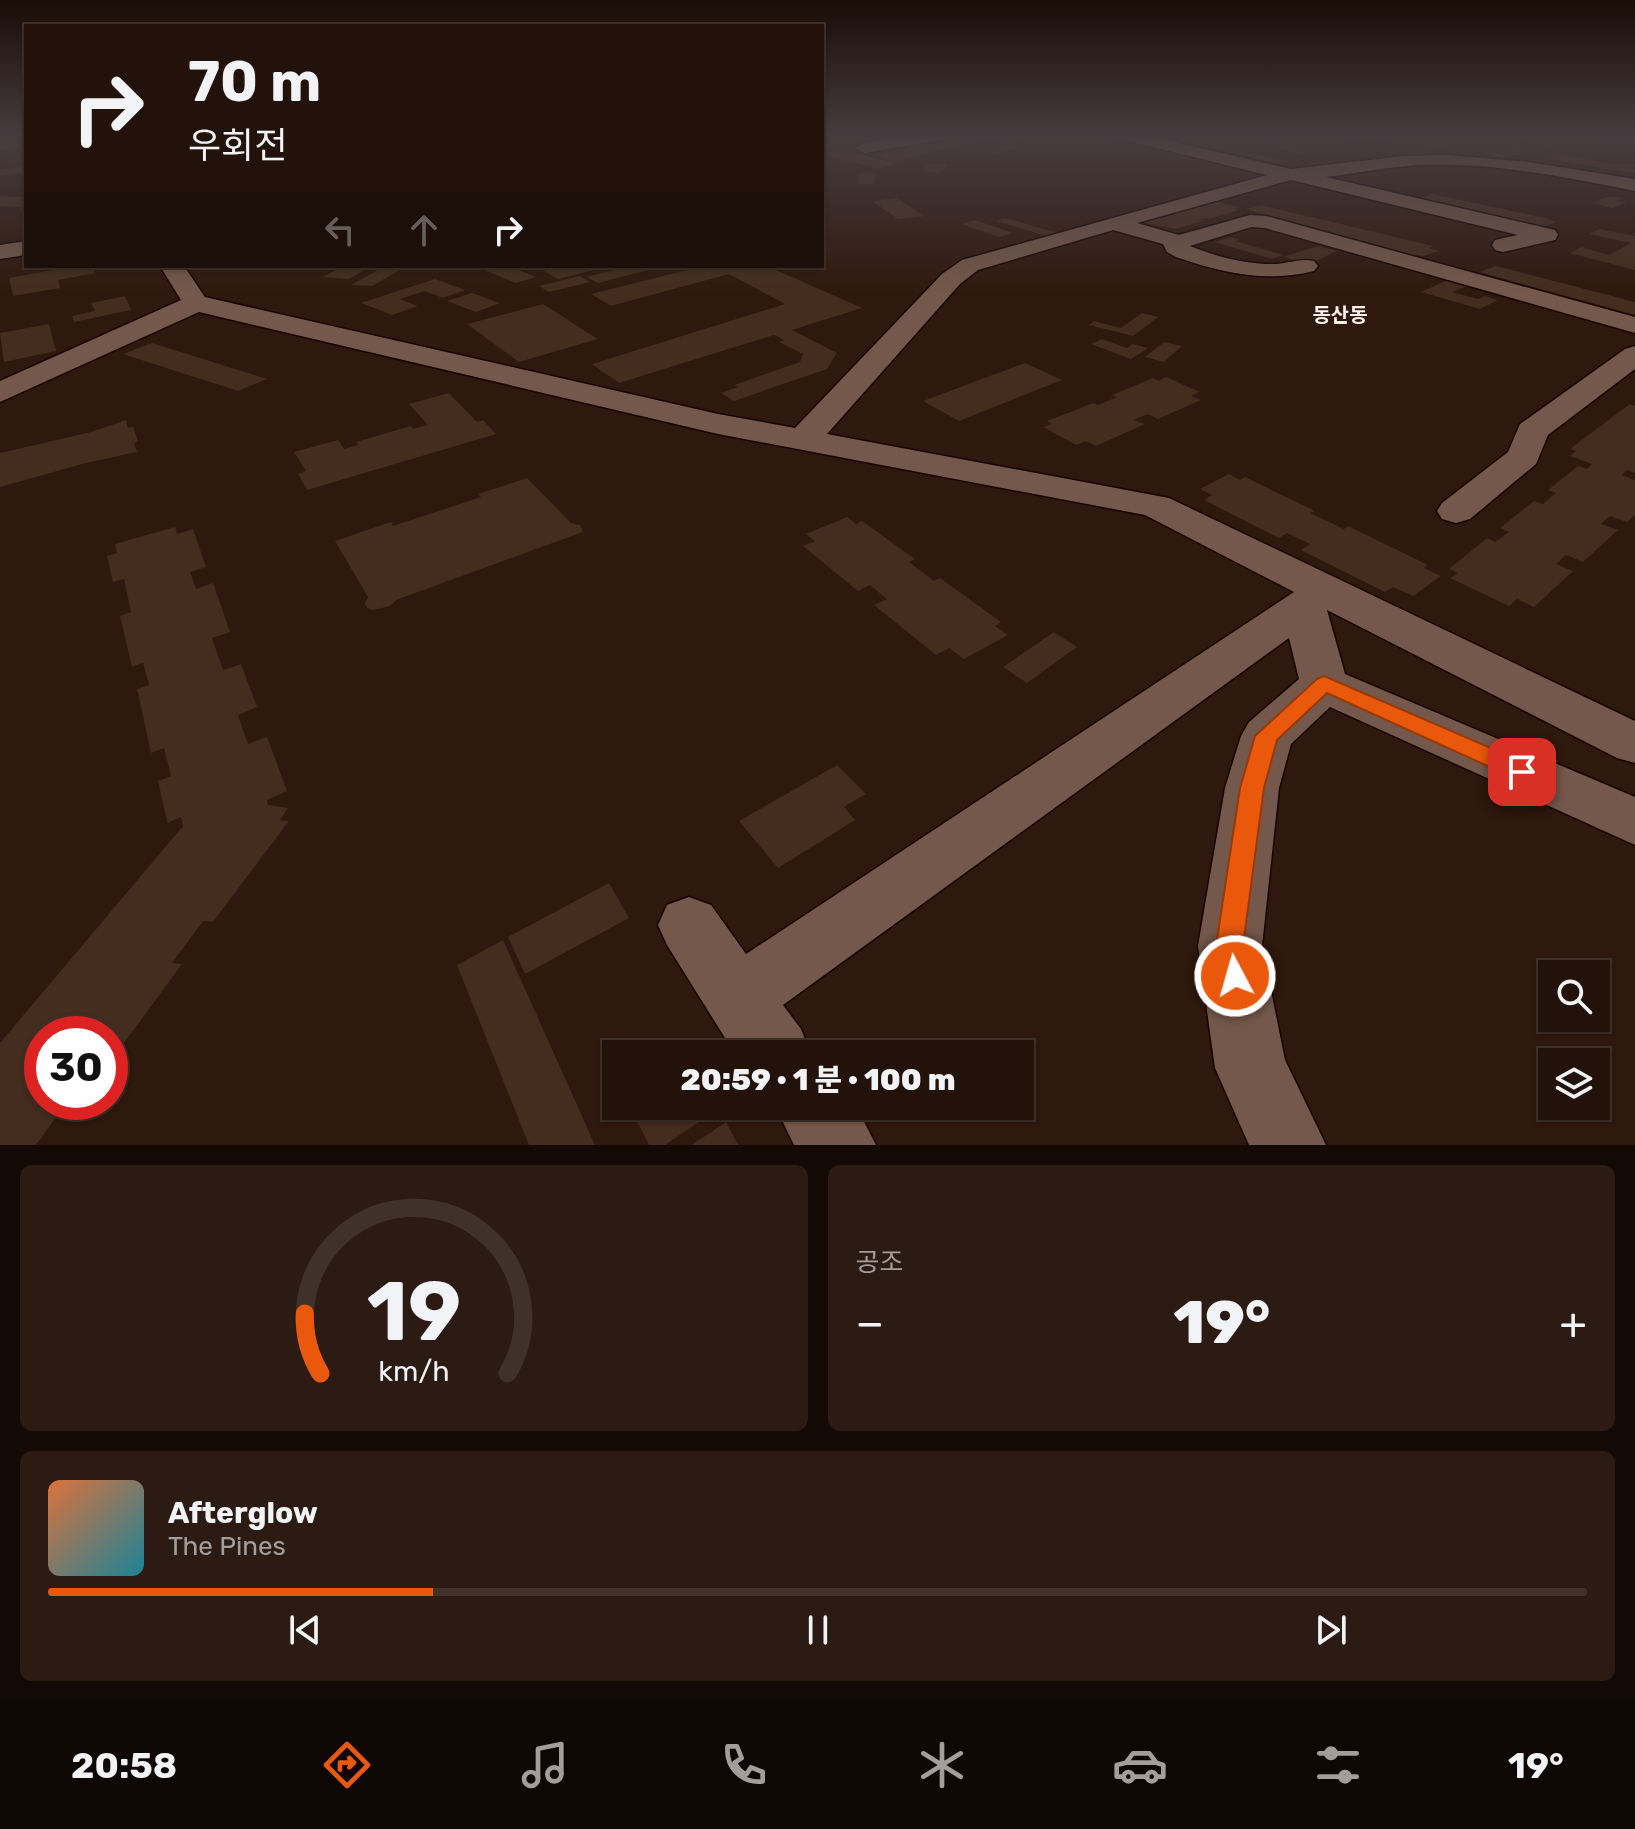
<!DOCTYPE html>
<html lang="ko">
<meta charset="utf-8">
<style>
body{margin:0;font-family:Rubik,"Noto Sans KR",sans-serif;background:#2b1b13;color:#f1f3f6;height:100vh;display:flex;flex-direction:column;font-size:30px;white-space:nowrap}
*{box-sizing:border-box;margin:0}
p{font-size:26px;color:#a39e9c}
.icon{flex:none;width:44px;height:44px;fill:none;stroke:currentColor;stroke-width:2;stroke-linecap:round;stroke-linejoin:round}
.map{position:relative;height:1145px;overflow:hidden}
.drawer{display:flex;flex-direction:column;gap:20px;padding:20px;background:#130a06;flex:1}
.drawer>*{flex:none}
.guide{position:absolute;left:24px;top:24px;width:800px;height:244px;border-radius:0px;box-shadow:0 2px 6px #0004,0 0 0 2px #40322b;background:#23120a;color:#f1f3f6;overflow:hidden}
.controls{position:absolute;left:1538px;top:960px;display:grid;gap:16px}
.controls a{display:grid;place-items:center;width:72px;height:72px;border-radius:0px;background:#23120a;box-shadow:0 2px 6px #0004,0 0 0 2px #40322b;font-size:40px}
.speed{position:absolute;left:24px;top:1016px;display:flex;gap:16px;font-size:40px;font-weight:700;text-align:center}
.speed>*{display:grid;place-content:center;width:104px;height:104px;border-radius:50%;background:#23120a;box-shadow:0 2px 6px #0004,0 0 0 2px #40322b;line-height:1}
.speed .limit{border:12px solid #d22;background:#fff;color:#111}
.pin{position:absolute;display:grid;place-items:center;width:68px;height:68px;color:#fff;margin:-34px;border-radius:16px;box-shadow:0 4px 12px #0006}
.me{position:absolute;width:88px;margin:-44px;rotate:354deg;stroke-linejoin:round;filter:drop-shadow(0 0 6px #0008)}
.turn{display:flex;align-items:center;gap:28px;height:168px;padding:0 32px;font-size:36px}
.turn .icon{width:104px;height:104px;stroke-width:2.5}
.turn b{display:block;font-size:56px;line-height:68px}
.lanes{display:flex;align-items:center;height:76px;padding:0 32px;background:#0003;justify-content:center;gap:40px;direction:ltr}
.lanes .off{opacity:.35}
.big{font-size:60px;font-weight:800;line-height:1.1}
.drawer .card{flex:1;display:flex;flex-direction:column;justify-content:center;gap:12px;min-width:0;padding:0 28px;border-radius:12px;background:#2b1b13}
.drawer .dial{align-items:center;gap:0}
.dial svg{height:208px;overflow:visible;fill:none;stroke:#40322b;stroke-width:7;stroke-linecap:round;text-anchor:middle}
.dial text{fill:#f1f3f6;stroke:none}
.song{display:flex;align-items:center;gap:24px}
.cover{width:96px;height:96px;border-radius:12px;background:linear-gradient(135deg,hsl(20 70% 55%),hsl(190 70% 35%))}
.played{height:8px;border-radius:4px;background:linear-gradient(90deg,#ea580c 25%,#40322b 25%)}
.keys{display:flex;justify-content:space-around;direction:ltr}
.heat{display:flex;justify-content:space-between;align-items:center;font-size:44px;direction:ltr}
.drawer .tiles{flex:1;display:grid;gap:20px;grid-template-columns:1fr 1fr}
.card:last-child{grid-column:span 2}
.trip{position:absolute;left:602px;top:1040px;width:432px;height:80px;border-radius:0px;background:#23120a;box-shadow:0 2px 6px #0004,0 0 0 2px #40322b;font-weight:800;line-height:80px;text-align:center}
.tabs{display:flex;height:128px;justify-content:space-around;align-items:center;background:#0e0704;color:#a39e9c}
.tabs .icon{width:56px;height:56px}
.tabs .current{color:#ea580c}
.tabs b{font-size:36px;color:#f1f3f6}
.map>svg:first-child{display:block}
</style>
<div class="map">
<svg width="1635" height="1145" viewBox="0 0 1635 1145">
<rect width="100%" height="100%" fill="#2f180d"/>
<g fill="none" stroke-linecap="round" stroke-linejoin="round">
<path fill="#040f15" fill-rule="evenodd" d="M1593,135L1635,138V140L1595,136Z"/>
</g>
<path fill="#442c1e" d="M955,135L1001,136L896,161L876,155L958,137Z
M1366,135H1390L1391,137L1363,142L1348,138Z
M1562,137L1579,140L1549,147L1531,144Z
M1448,139L1465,143L1431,150L1414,146Z
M26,142V147L0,151V145Z
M1010,144L1022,147L995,154L983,151Z
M1221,146L1286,161L1276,163L1212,148Z
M1288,146L1317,153L1305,156L1275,148Z
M1517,146L1535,150L1502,158L1484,154Z
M840,149L897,164L879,169L822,154Z
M1562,155L1613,164H1635V173L1548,159Z
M927,164H933L948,165L940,173L924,171L929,168L923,167Z
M26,166V172L0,176V170Z
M859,173H875L874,184H858Z
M1432,194L1550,219L1547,220L1556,222L1544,227L1533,226L1419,198Z
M0,196L26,197V223L20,207L0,206Z
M1610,196L1623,198L1617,201L1627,202L1613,208L1591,203Z
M897,198L925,216L898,219L872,201Z
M1215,201L1240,207L1235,209L1239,210L1213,218L1198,219L1205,220L1176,229L1141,222Z
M1261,205L1433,246L1429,248L1439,251L1423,256L1413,255L1246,209Z
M1006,218L1057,233L1047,236L996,221Z
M975,220L1013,233L999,237L961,224Z
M1600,229L1635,236V270L1570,253L1581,247L1609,255L1631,243L1589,234Z
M1231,237L1240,240L1235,241L1283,255L1272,259L1215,242Z
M1318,246L1337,251L1309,264L1283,257Z
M75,266H92L95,273L58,280L60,288L13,296L9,278Z
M343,266H371L349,279L323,277Z
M385,266H407L372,286L351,285Z
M488,266H508L536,277L516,283L480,268Z
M563,266H606V267L558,279L544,271Z
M629,266L660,267L598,283L587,277Z
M703,266H767L862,308L792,330L837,353L827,369L734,401L721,393L738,387L734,385L800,362L803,354L779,342L784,340L774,335L619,383L592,364L785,304L729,274L611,306L591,294Z
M1496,266L1635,302V315L1479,272Z
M580,276L590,282L549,292L539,286Z
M435,279L465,290L443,298L425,291L400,299L418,306L392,315L361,303Z
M1448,280L1467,286L1452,292L1478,299L1485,296L1498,300L1480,309L1421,292Z
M472,293L500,303L476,312L447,301Z
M125,296L131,310L74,322L72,316L95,311L91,303Z
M543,304L598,339L519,362L467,324Z
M1142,313L1158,317L1133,336L1089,325L1094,321L1121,328Z
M49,324L56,351L4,362L0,333Z
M1102,339L1127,348L1132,344L1148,348L1131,359L1091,344Z
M1164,342L1182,346L1164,362L1145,357Z
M152,343L267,379L238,391L123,354Z
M1025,363L1062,380L959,421L923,401Z
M1166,377L1200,392L1191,396L1201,400L1158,419L1148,414L1134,420L1145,424L1096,446L1086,441L1076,445L1043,427L1052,424L1047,421L1093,403L1098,405L1117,397L1112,395L1153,378L1159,381Z
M449,393L477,422L483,420L496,434L307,490L298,474L306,471L294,452L338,440L344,449L358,445L356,442L411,426L413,429L428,425L409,404Z
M1630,404L1635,406V473L1627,470L1622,475L1635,480V515L1627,522L1610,516L1601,524L1618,530L1583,562L1566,555L1556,564L1573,571L1534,607L1517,599L1509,606L1450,578L1458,573L1449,569L1487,538L1495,542L1509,532L1500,528L1534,501L1543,504L1556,493L1548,490L1578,466L1587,469L1592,464L1570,456L1576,451L1570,449Z
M126,420L128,428L133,427L138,441L134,443L137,452L86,463L0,487V453L91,432Z
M1229,474L1240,480L1245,477L1315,511L1310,513L1344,529L1348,526L1428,565L1424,568L1441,576L1413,596L1393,587L1385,592L1301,550L1310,544L1287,533L1279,538L1204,500L1212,495L1200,489Z
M527,478L571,523L580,525L583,532L396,600L390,606L373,610L367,608L365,603L368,597L335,541L391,522L393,526L481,497L478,494Z
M847,517L856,524L862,521L915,559L909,562L934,581L940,578L1001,622L995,626L1008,635L964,659L949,648L936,655L874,605L887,599L870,585L858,591L803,546L815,541L806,534Z
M175,527L177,534L193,529L206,567L190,572L196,589L213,583L230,632L212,638L223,670L241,664L257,707L238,715L248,744L267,737L287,791L267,800L268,805L288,808L280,820L289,821L213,922L203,921L172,963L182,964L110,1062V1034H42V1102H81L72,1114L60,1112L36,1145H0V1043L183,826L181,817L167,823V821L158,781L171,776L164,748L151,753L137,689L149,685L143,663L132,667L120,616L131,612L124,579L113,582L107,556L117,553L115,544Z
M1054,632L1077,647L1027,683L1003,667Z
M837,765L866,794L844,807L855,820L778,868L739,821Z
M609,883L629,918L525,974L508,937Z
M503,940L595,1145H529L457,965Z
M644,1106H722L665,1145H649L633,1113Z
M726,1122L738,1145H692Z"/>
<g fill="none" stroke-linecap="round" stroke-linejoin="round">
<g stroke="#160300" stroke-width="3">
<path id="minor" d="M912,135H950L942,140L864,153L856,148L864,143Z
M1114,135H1144L1291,169L1404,156L1446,155L1528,162L1635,179V191C1565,177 1491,162 1419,165C1388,167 1357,173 1326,177L1555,230L1558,235L1555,240L1503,252L1495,250L1492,245L1495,240L1518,235L1291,180L1137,223L1179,235L1250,215L1266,216L1635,317V333L1265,228L1251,227L1190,246C1217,257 1248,265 1277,264C1290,263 1302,258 1314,261L1318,266L1314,271C1265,283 1223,273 1176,257L1167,252L1163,244L1113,230L978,270L960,284L827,434L1169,498L1635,721V763L1617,758L1327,610L1345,674L1635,797V845L1330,707L1291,744L1279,788L1262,946L1285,1060L1326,1145H1249L1215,1068L1198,946L1225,788L1241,736L1249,722L1299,679L1289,638L783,1005L801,1029L811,1054H735L667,945L658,925L667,905L689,897L711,905L746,954L1294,592L1145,515L718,434L199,312L0,402V381L181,300L160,266H184L205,297L718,414L795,428L942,274L962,260L1267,175L1116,138Z
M26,241V255L0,259V245Z
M1635,346V369L1548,435L1536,464L1470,519L1456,523L1442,519L1437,511L1442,503L1508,452L1520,424L1625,349Z
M775,1106H856L876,1145H794Z"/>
</g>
<use href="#minor" fill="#74584b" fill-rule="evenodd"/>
</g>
<linearGradient id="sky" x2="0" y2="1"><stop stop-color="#1a0d07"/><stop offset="0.46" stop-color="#473d40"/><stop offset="1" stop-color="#473d40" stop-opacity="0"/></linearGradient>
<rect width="1635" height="295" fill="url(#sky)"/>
<path fill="#ea580c" stroke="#983908" stroke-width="2" d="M1324,676L1530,765L1534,772L1530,778L1522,781L1514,778L1327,693L1277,740L1264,788L1243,946L1249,976L1245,986L1235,990L1225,986L1216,946L1240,788L1255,736L1317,679Z"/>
<g text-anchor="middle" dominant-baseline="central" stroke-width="8" stroke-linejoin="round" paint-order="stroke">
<g font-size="20" font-weight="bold" fill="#fdf2ee" stroke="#2f180d">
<text x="1340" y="315">동산동</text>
</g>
</g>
</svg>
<div class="controls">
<a><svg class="icon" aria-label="search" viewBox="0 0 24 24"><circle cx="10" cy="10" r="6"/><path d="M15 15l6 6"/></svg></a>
<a><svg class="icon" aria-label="layers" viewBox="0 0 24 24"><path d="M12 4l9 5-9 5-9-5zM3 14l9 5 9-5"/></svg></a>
</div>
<div class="speed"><div class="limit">30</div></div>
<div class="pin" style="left:1522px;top:772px;background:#d93025"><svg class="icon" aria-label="arrive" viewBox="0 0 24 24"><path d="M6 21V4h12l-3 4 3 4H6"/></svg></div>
<svg class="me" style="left:1235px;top:976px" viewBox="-20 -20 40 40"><circle r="17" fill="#ea580c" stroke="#fff" stroke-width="3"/><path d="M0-11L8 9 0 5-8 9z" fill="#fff"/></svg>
<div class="trip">20:59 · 1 분 · 100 m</div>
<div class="guide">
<div class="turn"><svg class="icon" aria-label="right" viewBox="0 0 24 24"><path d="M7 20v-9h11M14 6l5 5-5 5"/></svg><div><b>70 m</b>우회전</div></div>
<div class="lanes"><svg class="icon off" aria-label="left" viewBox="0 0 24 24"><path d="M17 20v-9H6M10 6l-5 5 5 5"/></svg><svg class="icon off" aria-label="ahead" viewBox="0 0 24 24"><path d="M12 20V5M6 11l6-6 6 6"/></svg><svg class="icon" aria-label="right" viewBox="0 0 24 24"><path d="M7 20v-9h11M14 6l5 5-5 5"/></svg></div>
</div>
</div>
<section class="drawer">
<div class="tiles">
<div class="card dial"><svg viewBox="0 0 100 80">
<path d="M14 69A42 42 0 1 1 86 69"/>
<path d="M14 69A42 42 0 0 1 8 46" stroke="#ea580c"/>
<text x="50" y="56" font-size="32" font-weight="700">19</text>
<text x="50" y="72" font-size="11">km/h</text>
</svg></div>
<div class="card"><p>공조</p>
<div class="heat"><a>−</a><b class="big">19°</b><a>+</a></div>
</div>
<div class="card">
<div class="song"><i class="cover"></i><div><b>Afterglow</b><p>The Pines</p></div></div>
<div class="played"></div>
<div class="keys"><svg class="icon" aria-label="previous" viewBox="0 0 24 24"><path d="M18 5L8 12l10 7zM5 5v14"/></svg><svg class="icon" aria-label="pause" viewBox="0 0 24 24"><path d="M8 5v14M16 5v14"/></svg><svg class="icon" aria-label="next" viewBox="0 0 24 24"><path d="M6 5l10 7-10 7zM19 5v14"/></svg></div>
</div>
</div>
</section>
<nav class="tabs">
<b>20:58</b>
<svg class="icon current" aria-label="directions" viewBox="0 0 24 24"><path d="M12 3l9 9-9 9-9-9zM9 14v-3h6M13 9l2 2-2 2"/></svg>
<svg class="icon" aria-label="music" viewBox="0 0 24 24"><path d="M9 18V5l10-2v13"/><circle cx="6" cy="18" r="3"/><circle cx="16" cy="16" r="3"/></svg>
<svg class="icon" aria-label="phone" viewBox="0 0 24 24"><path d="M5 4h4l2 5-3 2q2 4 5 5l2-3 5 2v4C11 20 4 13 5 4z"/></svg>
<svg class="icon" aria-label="climate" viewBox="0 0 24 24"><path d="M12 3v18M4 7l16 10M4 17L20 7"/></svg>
<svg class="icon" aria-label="car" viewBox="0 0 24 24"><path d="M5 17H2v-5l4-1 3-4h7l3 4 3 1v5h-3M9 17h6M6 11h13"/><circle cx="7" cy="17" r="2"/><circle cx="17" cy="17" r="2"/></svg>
<svg class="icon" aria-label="filters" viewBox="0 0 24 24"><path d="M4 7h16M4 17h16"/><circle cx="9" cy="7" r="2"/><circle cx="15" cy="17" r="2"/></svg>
<b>19°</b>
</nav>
